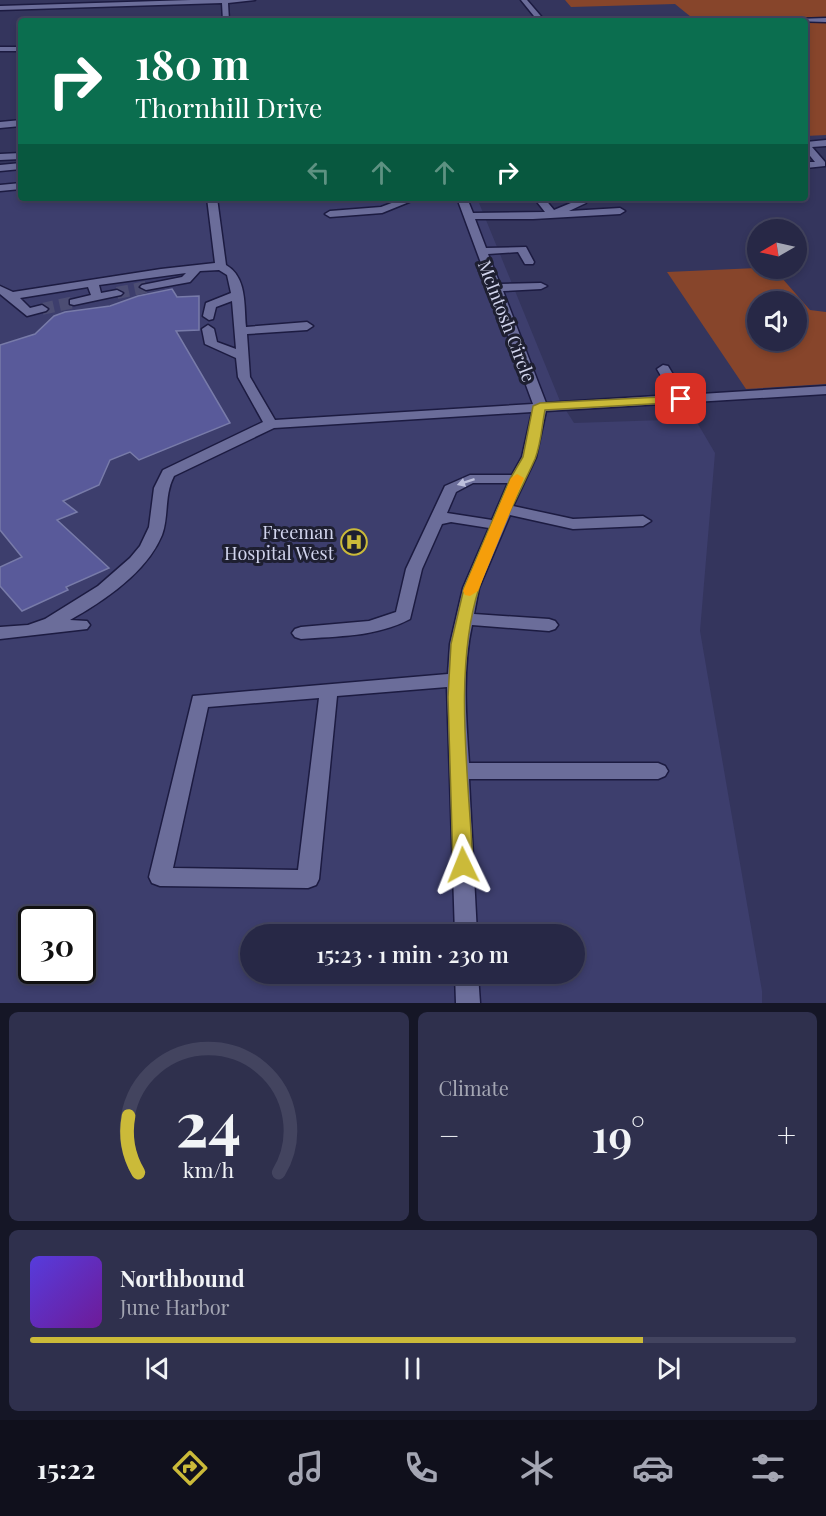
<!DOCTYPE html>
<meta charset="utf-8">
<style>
body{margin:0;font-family:"Playfair Display",serif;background:#2f304d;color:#f1f3f6;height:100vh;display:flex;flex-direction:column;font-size:22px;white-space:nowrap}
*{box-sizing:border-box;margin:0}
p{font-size:20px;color:#a4a6b3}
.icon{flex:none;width:33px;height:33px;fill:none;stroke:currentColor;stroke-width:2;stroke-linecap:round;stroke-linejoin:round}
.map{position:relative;height:1003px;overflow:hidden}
.sheet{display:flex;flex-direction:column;gap:9px;padding:9px;background:#151626;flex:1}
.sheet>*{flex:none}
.top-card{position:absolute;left:18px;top:18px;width:790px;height:183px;border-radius:6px;box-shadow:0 3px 9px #0003,0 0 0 2px #43445f;background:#0b6e4f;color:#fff;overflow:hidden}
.needle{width:39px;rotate:261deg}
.tools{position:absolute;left:747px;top:219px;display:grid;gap:12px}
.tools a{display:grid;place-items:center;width:60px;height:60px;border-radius:50%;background:#272846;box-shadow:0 3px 9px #0003,0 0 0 2px #43445f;font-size:30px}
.speed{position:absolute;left:18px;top:906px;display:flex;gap:12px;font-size:30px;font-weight:700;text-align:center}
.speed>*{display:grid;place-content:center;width:78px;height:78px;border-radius:50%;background:#272846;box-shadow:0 3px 9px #0003,0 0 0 2px #43445f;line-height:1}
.speed .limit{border:3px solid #111;border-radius:9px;background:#fff;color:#111}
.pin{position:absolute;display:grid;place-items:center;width:51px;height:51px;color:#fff;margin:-26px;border-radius:12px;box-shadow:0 3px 9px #0006}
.me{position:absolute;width:66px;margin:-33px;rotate:358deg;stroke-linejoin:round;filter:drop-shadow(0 0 4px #0008)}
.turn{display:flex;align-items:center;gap:21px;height:126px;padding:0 18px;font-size:27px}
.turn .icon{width:78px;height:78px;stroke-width:2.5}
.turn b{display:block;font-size:42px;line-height:51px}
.lanes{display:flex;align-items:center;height:57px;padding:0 18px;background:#0003;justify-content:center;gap:30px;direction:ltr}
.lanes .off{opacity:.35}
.big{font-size:45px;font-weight:600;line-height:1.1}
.sheet .card{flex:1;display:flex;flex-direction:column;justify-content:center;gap:9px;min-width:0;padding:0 21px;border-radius:9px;background:#2f304d}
.sheet .dial{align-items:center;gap:0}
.dial svg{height:156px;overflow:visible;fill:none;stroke:#43445f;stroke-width:7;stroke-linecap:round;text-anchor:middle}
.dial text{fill:#f1f3f6;stroke:none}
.song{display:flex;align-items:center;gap:18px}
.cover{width:72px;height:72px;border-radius:9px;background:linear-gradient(135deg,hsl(250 70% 55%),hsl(280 70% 35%))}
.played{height:6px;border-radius:3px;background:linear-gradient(90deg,#cbba39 80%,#43445f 80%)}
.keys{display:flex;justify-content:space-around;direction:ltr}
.heat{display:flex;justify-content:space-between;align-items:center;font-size:33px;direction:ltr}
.sheet .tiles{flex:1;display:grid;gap:9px;grid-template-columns:1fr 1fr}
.card:last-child{grid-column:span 2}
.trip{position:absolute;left:240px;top:924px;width:345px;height:60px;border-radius:30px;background:#272846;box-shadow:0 3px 9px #0003,0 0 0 2px #43445f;font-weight:600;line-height:60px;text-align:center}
.tab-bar{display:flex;height:96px;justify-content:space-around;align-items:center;background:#10101c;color:#a4a6b3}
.tab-bar .icon{width:42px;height:42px}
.tab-bar .selected{color:#cbba39}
.tab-bar b{font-size:27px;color:#f1f3f6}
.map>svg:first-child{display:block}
</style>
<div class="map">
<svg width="826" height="1003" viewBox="0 0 826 1003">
<rect width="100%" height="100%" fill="#34355d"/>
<path fill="#3d3e6d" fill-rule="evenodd" d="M21,164V198H477L560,401L574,423L695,419L715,453L700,631L762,991V1003H0V166ZM32,920H82V970H32ZM250,934H574V974H250Z"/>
<path fill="#87452b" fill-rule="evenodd" d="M565,0H826V19L696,21L675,4L571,7Z
M806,23H826V135L806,136Z
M757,268L774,269L810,310L826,312V384L746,389L667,272ZM758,302H796V340H758Z"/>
<path fill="#595a9a" stroke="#787ba9" stroke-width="1.5" d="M172,289L177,297L199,296V330L176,331L230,423L139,460L130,452L110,460L99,485L63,501L77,512L57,520L109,568L66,587L68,590L22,611L0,586V567L22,557L0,530V345L35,334L54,316L65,312L110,306L138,296Z"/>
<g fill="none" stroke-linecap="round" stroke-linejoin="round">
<path stroke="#4c4d73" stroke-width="12" stroke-dasharray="12 6" stroke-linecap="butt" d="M117,293L146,287
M42,309L74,302"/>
<g stroke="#1c1b41" stroke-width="3">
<path id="minor" d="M191,0H255L228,3L229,21H223L222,3L0,10V6Z
M521,0H527L545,21H538Z
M826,18V22L793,21L796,19Z
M0,47H21V51H0Z
M21,120V126L0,128V122Z
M826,140V146L812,147L825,162V166L806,168V162H815L806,151V142Z
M21,153V159L0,160V154Z
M21,163V169L0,171V165Z
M21,183V189L0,191V185Z
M207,198H217L226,265C247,277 244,305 246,327L307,322L313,326L307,330L247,334L250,377L275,420L533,404L457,198H467L473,213L545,212L534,198H544L554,210L583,198L586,199V203L569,211L620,208L625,211L620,214L533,219H475L486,248L526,247L534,262L533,264H525L518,252L488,254L500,284L541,283L547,286L541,289L503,291L546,403L672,395L657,369L663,365L668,366L685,395L826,386V394L546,411L536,457L513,506L573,519L643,516L651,521L643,526L573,529L510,515L479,588L474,614L549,619L555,621L558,625L555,629L549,631L472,625C462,671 466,717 469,763H658L665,766L668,771L665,776L658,779H469L477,934H455L447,687L337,696L319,879L316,885L308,888L160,886L152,883L149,877L193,696L448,674L450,644L463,588L489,528L451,522L442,524L422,569L410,619C376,637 338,636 301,639L295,637L292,633L295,629L301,627L369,621L396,612L406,569L445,486L470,475H512L522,457L532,412L274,428L174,476C164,495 169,516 162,535C147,572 104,601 70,620L87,621L90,625L87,629L0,639V627L28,625L45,619L98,586L130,558L140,546L149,527L154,488L163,470L263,422L238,377L236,358L205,344L202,329L208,325L214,329L217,342L236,349L232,301L216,307L213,319L209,320L203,316L206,303L231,293L227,275L219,270L200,271L190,282L146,290L140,287L142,285L182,277L186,273L99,285L101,293L117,290L123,293L121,295L74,305L70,304V300L91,295L88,287L20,298L30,308L42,305L48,309L46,311L27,316L0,294V286L13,292L161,269L215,263ZM473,483H508L492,520L447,513L456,492ZM319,698L298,870L173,868L208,707Z
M405,198H419L382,213L330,217L325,214L330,211L381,207Z
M455,974H478L480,1003H456Z"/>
</g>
<use href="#minor" fill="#6b6d9a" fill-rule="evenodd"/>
</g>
<defs><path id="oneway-solid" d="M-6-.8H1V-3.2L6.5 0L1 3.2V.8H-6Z" transform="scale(1.5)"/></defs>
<use fill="#bdbfdc" href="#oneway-solid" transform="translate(466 482) rotate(162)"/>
<path fill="#cbba39" stroke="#847925" stroke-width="1.5" d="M681,396L687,399L685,402L545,410C542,425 541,444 535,459C516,501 492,543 479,588C453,669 469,780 473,865L470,870L463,873L456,870L453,865L448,697L451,644L464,588L510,479L523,457L533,406L540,403Z"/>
<path fill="#f59e0b" d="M517,474L524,478L478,591L470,596L465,595L463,591L511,478Z"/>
<defs>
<g id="hospital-ring" transform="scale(1.35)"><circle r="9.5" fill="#1e1f31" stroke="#cbba39" stroke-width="1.5"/><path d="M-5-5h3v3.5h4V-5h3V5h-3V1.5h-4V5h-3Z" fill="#cbba39"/></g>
</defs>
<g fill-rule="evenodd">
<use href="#hospital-ring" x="354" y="542"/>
</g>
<g text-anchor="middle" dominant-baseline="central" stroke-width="6" stroke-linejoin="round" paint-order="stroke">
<g font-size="18" fill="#d1d4ed" stroke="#1e1f31">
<text transform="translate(507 321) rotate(69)">McIntosh Circle</text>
</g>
<g font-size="18" fill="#d1d4ed" stroke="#1e1f31" text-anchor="end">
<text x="334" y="532">Freeman<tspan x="334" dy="21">Hospital West</tspan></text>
</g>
</g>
</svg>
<div class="tools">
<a><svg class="needle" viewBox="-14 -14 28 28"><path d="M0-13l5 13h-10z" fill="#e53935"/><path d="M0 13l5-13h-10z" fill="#a4a6b3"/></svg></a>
<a><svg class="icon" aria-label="sound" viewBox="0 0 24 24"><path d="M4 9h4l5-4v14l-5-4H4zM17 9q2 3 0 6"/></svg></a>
</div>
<div class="speed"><div class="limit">30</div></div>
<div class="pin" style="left:681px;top:399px;background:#d93025"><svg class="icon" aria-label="arrive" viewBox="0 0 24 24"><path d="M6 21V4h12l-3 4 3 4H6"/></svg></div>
<svg class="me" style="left:463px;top:865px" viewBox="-20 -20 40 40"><path d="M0-17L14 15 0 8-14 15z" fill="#cbba39" stroke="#fff" stroke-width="4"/></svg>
<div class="trip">15:23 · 1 min · 230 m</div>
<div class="top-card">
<div class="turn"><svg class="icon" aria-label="right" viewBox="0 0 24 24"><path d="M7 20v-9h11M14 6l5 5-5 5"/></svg><div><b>180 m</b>Thornhill Drive</div></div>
<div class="lanes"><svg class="icon off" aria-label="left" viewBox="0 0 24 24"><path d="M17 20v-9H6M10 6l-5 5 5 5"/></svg><svg class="icon off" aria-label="ahead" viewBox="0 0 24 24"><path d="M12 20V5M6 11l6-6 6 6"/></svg><svg class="icon off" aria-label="ahead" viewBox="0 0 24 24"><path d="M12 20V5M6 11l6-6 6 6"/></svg><svg class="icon" aria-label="right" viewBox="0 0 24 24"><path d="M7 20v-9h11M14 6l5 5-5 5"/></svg></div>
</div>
</div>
<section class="sheet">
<div class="tiles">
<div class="card dial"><svg viewBox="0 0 100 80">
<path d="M14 69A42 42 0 1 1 86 69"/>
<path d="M14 69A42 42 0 0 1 9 40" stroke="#cbba39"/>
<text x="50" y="56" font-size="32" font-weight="700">24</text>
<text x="50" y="72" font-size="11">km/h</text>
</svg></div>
<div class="card"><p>Climate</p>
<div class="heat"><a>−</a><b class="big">19°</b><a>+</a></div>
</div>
<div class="card">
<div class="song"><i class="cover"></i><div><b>Northbound</b><p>June Harbor</p></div></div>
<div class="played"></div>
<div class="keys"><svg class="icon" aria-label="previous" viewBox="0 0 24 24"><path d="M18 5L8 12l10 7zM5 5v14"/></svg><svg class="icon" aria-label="pause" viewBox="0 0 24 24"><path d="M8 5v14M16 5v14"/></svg><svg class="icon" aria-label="next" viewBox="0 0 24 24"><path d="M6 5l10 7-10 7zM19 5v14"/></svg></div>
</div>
</div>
</section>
<nav class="tab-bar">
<b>15:22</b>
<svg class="icon selected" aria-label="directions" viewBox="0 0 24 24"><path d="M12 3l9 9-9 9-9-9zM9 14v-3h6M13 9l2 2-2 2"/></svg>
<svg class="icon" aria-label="music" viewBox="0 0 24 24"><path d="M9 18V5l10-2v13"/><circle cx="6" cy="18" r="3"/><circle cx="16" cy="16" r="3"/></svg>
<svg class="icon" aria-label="phone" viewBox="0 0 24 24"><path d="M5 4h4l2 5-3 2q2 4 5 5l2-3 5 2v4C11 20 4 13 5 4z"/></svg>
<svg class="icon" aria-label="climate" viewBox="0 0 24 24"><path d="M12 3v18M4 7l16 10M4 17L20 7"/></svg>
<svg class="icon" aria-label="car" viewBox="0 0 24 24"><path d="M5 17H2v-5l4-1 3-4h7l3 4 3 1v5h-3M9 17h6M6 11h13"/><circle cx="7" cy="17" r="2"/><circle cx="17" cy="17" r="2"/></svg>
<svg class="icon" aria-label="filters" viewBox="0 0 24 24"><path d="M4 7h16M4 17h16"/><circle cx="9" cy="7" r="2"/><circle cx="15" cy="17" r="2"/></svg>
</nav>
